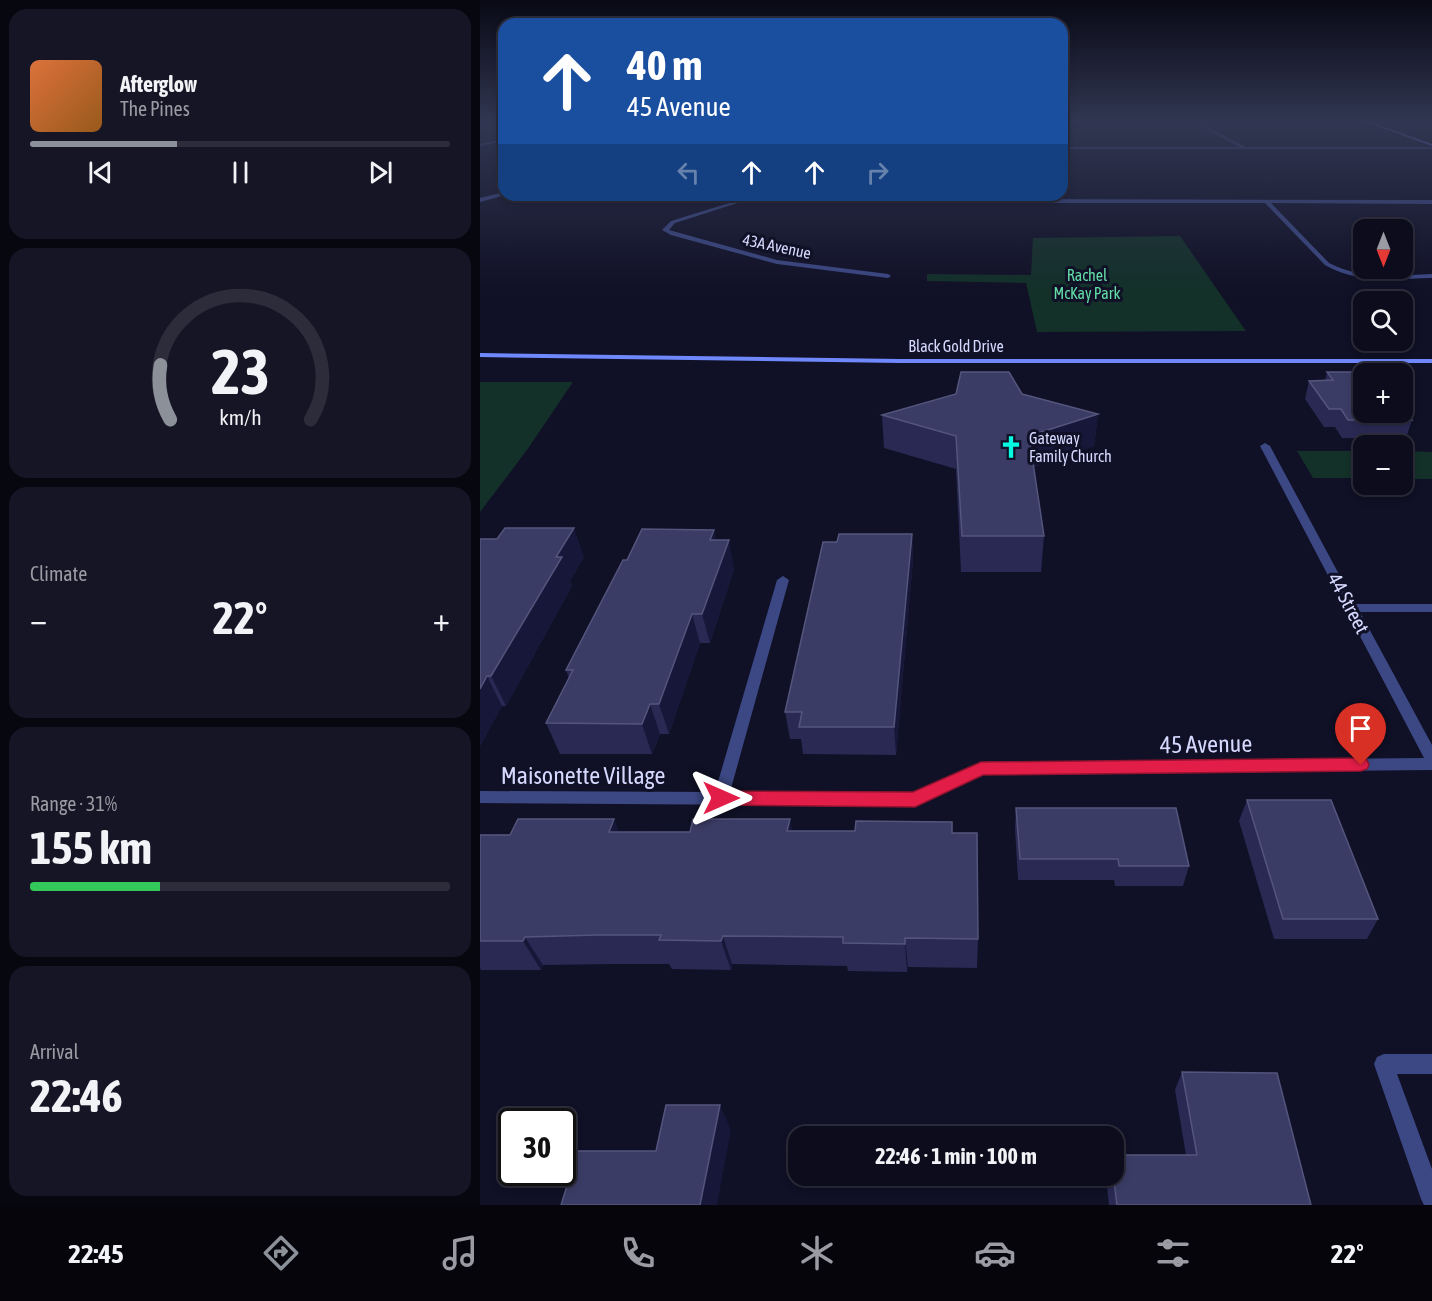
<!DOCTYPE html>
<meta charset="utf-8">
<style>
body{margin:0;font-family:"Asap Condensed",sans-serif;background:#151525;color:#f1f3f6;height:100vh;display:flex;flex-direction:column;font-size:22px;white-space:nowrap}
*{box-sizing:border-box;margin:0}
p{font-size:20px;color:#9a9ba3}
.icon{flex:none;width:33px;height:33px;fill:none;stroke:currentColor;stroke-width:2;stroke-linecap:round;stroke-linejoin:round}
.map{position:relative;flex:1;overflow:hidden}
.details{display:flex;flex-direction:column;gap:9px;padding:9px;background:#07070f;width:480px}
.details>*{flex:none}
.hud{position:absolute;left:18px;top:18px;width:570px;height:183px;border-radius:18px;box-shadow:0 3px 9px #0003,0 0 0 2px #2c2c3b;background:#1a4fa0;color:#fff;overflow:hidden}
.needle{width:39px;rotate:180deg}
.tools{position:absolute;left:873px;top:219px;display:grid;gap:12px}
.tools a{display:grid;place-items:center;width:60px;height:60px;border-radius:12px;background:#0c0c1c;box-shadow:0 3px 9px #0003,0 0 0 2px #2c2c3b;font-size:30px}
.speed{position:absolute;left:18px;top:1108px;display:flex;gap:12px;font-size:30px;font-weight:700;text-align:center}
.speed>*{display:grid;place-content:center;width:78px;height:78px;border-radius:50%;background:#0c0c1c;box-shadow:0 3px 9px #0003,0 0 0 2px #2c2c3b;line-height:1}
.speed .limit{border:3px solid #111;border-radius:9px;background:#fff;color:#111}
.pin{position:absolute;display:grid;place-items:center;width:51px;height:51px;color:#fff;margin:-62px -26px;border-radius:50% 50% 50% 0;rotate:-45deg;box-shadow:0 0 6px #0007}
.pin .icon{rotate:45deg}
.me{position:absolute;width:66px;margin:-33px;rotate:90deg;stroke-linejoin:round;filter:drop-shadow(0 0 4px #0008)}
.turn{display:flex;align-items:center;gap:21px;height:126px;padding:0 30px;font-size:27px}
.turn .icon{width:78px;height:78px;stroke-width:2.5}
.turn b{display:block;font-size:42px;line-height:51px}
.lanes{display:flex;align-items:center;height:57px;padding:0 30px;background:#0003;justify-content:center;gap:30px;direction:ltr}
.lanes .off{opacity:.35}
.big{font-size:45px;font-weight:700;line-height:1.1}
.details .card{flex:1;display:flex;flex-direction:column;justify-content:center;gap:9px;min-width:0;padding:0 21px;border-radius:18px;background:#151525}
.details .dial{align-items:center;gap:0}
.dial svg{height:156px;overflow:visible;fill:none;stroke:#2c2c3b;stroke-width:7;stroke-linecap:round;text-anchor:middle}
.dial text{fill:#f1f3f6;stroke:none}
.song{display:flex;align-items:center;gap:18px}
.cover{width:72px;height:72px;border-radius:9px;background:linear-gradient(135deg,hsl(20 70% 55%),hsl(30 70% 35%))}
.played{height:6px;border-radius:3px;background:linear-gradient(90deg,#8c9099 35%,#2c2c3b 35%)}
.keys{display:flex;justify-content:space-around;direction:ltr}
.heat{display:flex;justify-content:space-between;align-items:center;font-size:33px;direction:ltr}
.charge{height:9px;border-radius:4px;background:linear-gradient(90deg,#34c759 31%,#2c2c3b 0)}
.trip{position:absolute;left:308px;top:1126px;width:336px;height:60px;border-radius:18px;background:#0c0c1c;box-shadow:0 3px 9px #0003,0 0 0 2px #2c2c3b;font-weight:700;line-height:60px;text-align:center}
.dock{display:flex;height:96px;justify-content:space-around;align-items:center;background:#05050b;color:#9a9ba3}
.dock .icon{width:42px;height:42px}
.dock .on{color:#8c9099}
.dock b{font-size:27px;color:#f1f3f6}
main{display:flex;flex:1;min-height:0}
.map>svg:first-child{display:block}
</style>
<main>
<section class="details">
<div class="card">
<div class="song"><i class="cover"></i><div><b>Afterglow</b><p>The Pines</p></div></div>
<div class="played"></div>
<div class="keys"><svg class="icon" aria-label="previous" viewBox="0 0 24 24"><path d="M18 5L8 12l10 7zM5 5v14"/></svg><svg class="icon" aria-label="pause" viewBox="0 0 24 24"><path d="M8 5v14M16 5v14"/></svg><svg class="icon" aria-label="next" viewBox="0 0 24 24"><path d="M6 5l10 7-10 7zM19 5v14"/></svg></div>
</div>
<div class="card dial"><svg viewBox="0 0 100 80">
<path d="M14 69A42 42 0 1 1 86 69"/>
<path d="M14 69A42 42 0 0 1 9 41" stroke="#8c9099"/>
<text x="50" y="56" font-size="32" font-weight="700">23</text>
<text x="50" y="72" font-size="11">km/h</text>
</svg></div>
<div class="card"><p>Climate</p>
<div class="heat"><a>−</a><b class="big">22°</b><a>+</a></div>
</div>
<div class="card"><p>Range · 31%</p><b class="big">155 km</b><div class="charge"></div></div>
<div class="card"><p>Arrival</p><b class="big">22:46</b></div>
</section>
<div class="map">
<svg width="952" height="1205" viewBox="0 0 952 1205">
<rect width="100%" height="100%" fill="#101026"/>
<path fill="#133029" d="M700,236L766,331L557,332L546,283L447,281V274L551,275L553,238Z
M0,382H93L47,450L0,512Z
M817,451H883V478H833Z
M923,451L952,452V479H923Z"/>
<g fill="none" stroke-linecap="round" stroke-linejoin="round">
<path fill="#3c4884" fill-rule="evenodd" d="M713,122H718L766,147H952V149H582V147H759Z
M24,139V141L0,146V144Z
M24,192L26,195L0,202V198Z
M275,195H283L195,223L189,230L297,260L408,274L411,276L408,278L297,264L191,235L182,230L191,221Z
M416,195L501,199L952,200V204L791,203L849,263C882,280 917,275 952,274V278C915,279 878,284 845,265L785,203H501Z
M785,443L790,446L875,604H952V612H880L952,745V770L503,774L435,806L0,803V791L235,792L297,580L303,576L309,580L250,792L433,794L501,762L944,758L780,446Z
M904,1054H952V1074H917L952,1169V1205H944L941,1199L894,1064L897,1057Z"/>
<path fill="#6f88fc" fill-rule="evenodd" d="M886,122H891L952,144V146Z
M0,353L420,359H952V363H420L0,357Z"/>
</g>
<path fill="#292953" d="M847,372L932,420L926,438H862L855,427H844L825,399L829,381H845Z
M542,394L618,414L614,446L554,467L564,536L561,572H481L476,469L404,448L402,415Z
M432,534L433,560L416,755L323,754L321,739H310L305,712L357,542Z
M0,539L104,557L90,581L92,586L26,706H22L0,746Z
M236,540L254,569L230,643H220L189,734H180L172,754H80L66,723L89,678L86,670L147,560Z
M767,800L898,919L887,939H794L759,821Z
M536,808L709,866L703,886H635L634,880H538L535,829Z
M312,831L472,833L498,939L497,968L428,967L427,972L368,971L367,966L252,964L251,970L192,969L189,964H133L63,965L61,970H1L0,968V835L139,832Z
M702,1072L831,1205H629L626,1176H633L706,1155L695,1090Z"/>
<path fill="#171739" d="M618,414L614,446L547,470L549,436Z
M94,528L104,557L90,581L92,586L26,706L11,676L76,557Z
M234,530L240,558L230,540Z
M432,534L433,560L416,755L414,727Z
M249,540L254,569L230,643L222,614Z
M212,614L220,643L189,734L179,704Z
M7,676L22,706L0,746V689Z
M170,704L180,734L172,754L162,724Z
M134,819L146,849L129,832Z
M310,819L316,849L307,831Z
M243,936L252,964L251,970L241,941Z
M45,937L63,965L61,970L43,941Z
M425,938L428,967L427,972L425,944Z
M240,1105L251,1130L237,1205H220Z"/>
<path fill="#3b3c65" stroke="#54557d" stroke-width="1.5" d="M481,372H529L542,394L618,414L549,436L564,536H482L476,436L402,415L476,394Z
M847,372H892L893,374H884V412H922V408L932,420H868L861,409H849L829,381L853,380Z
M25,528H94L76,557H82L11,676H7L0,689V539H17Z
M162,529L234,530L230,540H249L222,614H212L179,704H170L162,724L66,723L93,670H86L143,560H147Z
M359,534H432L414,727H319L322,712H305L343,542H357Z
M767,800H851L898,919H803Z
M536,808H696L709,866H639L638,859H540Z
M38,819H134L129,832H210L213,819H310L307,831H375L376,821L472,822V833H497L498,939L425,938V944L363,943V937L243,936L241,941L179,940L181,935H118L45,937L43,941H0V835H30Z
M702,1072L797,1073L831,1205H637L633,1174V1155H717Z
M186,1105H240L220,1205H81L98,1151H176Z"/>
<linearGradient id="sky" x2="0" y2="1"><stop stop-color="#090915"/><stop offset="0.42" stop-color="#313752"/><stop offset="1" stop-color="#313752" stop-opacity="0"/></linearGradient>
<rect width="952" height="290" fill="url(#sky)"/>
<path fill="#e11d48" stroke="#92132f" stroke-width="1.5" d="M881,758L887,760L889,765L887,769L881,771L503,775L435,807L241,805L235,803L232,798L235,793L241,791L433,792L501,762Z"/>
<defs>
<g id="church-bare" transform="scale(1.8)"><path d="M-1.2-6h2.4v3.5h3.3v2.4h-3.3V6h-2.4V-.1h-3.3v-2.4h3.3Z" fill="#06fae1" stroke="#101026" stroke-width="2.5" paint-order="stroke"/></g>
</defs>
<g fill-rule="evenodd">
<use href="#church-bare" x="531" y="447"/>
</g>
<g text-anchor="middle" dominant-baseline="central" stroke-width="6" stroke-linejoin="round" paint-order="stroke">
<g font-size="16" fill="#d5d9fe" stroke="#101026">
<text transform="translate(297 246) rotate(12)">43A Avenue</text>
<text x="476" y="346">Black Gold Drive</text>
</g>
<g font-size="16" fill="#62dda6" stroke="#101026">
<text x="607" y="275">Rachel<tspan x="607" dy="18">McKay Park</tspan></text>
</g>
<g font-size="16" fill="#d5d9fe" stroke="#101026" text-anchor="start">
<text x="549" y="438">Gateway<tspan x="549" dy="18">Family Church</tspan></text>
</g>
<g font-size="20" fill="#d5d9fe" stroke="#101026">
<text transform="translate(869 603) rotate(62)">44 Street</text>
</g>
<g font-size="24" fill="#d5d9fe" stroke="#101026">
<text transform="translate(726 744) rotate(-1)">45 Avenue</text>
<text x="103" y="775">Maisonette Village</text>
</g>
</g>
</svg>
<div class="tools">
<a><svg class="needle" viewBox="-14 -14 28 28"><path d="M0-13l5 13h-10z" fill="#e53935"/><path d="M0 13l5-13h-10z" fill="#9a9ba3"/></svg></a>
<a><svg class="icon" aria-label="search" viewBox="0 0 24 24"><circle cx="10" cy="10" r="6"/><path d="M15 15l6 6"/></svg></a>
<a>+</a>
<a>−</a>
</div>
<div class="speed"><div class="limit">30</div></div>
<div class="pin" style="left:881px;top:765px;background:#d93025"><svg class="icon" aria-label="arrive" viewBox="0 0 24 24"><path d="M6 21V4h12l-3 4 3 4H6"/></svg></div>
<svg class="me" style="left:241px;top:798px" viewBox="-20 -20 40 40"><path d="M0-17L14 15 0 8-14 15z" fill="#e11d48" stroke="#fff" stroke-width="4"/></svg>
<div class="trip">22:46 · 1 min · 100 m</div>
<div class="hud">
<div class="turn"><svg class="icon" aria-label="ahead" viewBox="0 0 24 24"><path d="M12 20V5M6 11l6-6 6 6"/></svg><div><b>40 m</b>45 Avenue</div></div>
<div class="lanes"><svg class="icon off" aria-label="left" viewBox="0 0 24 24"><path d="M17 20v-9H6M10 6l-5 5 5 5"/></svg><svg class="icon" aria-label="ahead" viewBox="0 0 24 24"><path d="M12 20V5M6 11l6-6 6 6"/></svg><svg class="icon" aria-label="ahead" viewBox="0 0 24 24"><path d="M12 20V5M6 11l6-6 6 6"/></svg><svg class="icon off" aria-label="right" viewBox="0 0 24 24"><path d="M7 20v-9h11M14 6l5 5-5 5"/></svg></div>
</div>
</div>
</main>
<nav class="dock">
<b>22:45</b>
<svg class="icon on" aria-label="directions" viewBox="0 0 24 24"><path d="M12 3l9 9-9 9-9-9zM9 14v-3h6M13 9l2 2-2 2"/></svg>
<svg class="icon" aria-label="music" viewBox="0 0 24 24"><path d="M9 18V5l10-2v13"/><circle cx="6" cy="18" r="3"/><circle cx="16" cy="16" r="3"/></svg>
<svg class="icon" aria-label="phone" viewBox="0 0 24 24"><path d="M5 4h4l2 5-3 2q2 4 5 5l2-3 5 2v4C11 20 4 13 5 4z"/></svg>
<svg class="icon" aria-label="climate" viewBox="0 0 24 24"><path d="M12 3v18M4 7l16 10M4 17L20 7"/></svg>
<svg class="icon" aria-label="car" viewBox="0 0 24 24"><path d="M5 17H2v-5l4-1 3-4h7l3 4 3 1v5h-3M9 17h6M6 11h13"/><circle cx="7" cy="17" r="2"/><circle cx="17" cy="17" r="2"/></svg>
<svg class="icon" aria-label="filters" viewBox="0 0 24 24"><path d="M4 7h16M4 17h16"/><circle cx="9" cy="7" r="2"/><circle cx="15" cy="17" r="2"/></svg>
<b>22°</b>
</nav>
